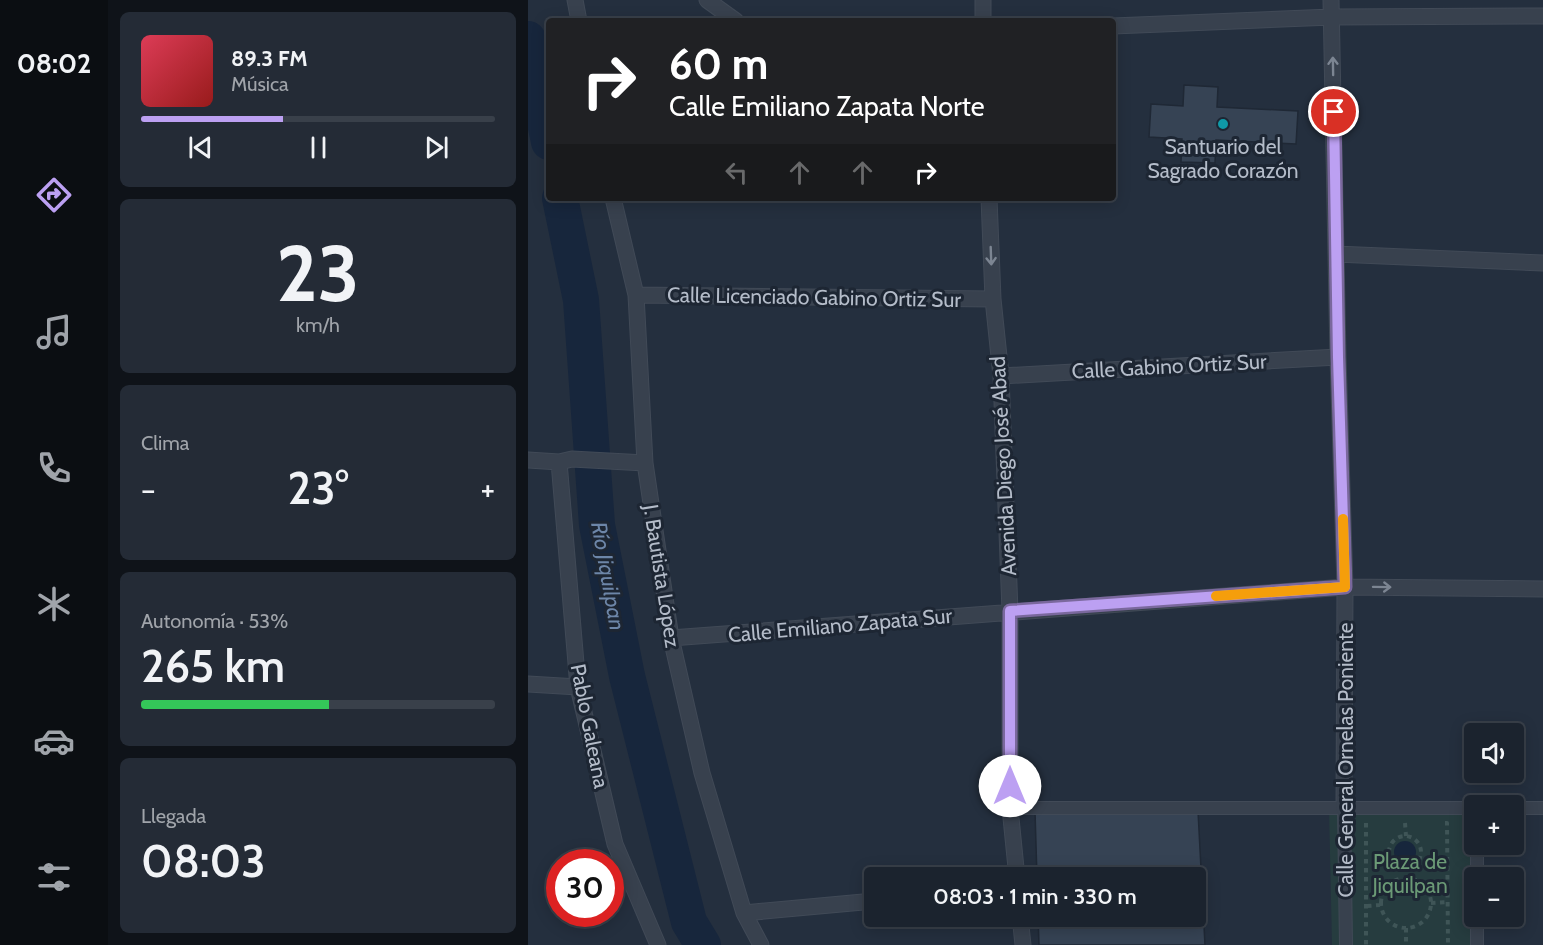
<!DOCTYPE html>
<html lang="es">
<meta charset="utf-8">
<style>
body{margin:0;font-family:Cabin,sans-serif;background:#242b36;color:#f1f3f6;height:100vh;display:flex;flex-direction:column;font-size:22px;white-space:nowrap}
*{box-sizing:border-box;margin:0}
p{font-size:20px;color:#a0a4aa}
.icon{flex:none;width:33px;height:33px;fill:none;stroke:currentColor;stroke-width:2;stroke-linecap:round;stroke-linejoin:round}
.map{position:relative;flex:1;overflow:hidden}
.sheet{display:flex;flex-direction:column;gap:12px;padding:12px;background:#0f1319;width:420px}
.sheet>*{flex:none}
.guide{position:absolute;left:18px;top:18px;width:570px;height:183px;border-radius:6px;box-shadow:0 3px 15px #0003,0 0 0 2px #39404a;background:#202124;color:#fff;overflow:hidden}
.tools{position:absolute;left:936px;top:723px;display:grid;gap:12px}
.tools a{display:grid;place-items:center;width:60px;height:60px;border-radius:6px;background:#1b232e;box-shadow:0 3px 15px #0003,0 0 0 2px #39404a;font-size:30px}
.speed{position:absolute;left:18px;top:849px;display:flex;gap:12px;font-size:30px;font-weight:700;text-align:center}
.speed>*{display:grid;place-content:center;width:78px;height:78px;border-radius:50%;background:#1b232e;box-shadow:0 3px 15px #0003,0 0 0 2px #39404a;line-height:1}
.speed .limit{border:9px solid #d22;background:#fff;color:#111}
.pin{position:absolute;display:grid;place-items:center;width:51px;height:51px;color:#fff;margin:-26px;border:3px solid #fff;border-radius:50%;box-shadow:0 2px 6px #0007}
.me{position:absolute;width:66px;margin:-33px;rotate:0deg;stroke-linejoin:round;filter:drop-shadow(0 0 4px #0008)}
.turn{display:flex;align-items:center;gap:21px;height:126px;padding:0 24px;font-size:27px}
.turn .icon{width:78px;height:78px;stroke-width:2.5}
.turn b{display:block;font-size:42px;line-height:51px}
.lanes{display:flex;align-items:center;height:57px;padding:0 24px;background:#0003;justify-content:center;gap:30px;direction:ltr}
.lanes .off{opacity:.35}
.big{font-size:45px;font-weight:600;line-height:1.1}
.sheet .tile{flex:1;display:flex;flex-direction:column;justify-content:center;gap:9px;min-width:0;padding:0 21px;border-radius:9px;background:#242b36}
.sheet .dial{align-items:center;gap:0}
.dial b{font-size:78px;line-height:1}
.song{display:flex;align-items:center;gap:18px}
.cover{width:72px;height:72px;border-radius:9px;background:linear-gradient(135deg,hsl(350 70% 55%),hsl(0 70% 35%))}
.played{height:6px;border-radius:3px;background:linear-gradient(90deg,#bca0f2 40%,#39404a 40%)}
.keys{display:flex;justify-content:space-around;direction:ltr}
.heat{display:flex;justify-content:space-between;align-items:center;font-size:33px;direction:ltr}
.charge{height:9px;border-radius:4px;background:linear-gradient(90deg,#34c759 53%,#39404a 0)}
.trip{position:absolute;left:336px;top:867px;width:342px;height:60px;border-radius:6px;background:#1b232e;box-shadow:0 3px 15px #0003,0 0 0 2px #39404a;font-weight:600;line-height:60px;text-align:center}
main{display:flex;flex:1;min-height:0}
.tab-bar{display:flex;flex-direction:column;width:108px;justify-content:space-around;align-items:center;background:#0b0e12;color:#a0a4aa}
.tab-bar .icon{width:42px;height:42px}
.tab-bar .on{color:#bca0f2}
.tab-bar b{font-size:27px;color:#f1f3f6}
.map>svg:first-child{display:block}
</style>
<main>
<nav class="tab-bar">
<b>08:02</b>
<svg class="icon on" aria-label="directions" viewBox="0 0 24 24"><path d="M12 3l9 9-9 9-9-9zM9 14v-3h6M13 9l2 2-2 2"/></svg>
<svg class="icon" aria-label="music" viewBox="0 0 24 24"><path d="M9 18V5l10-2v13"/><circle cx="6" cy="18" r="3"/><circle cx="16" cy="16" r="3"/></svg>
<svg class="icon" aria-label="phone" viewBox="0 0 24 24"><path d="M5 4h4l2 5-3 2q2 4 5 5l2-3 5 2v4C11 20 4 13 5 4z"/></svg>
<svg class="icon" aria-label="climate" viewBox="0 0 24 24"><path d="M12 3v18M4 7l16 10M4 17L20 7"/></svg>
<svg class="icon" aria-label="car" viewBox="0 0 24 24"><path d="M5 17H2v-5l4-1 3-4h7l3 4 3 1v5h-3M9 17h6M6 11h13"/><circle cx="7" cy="17" r="2"/><circle cx="17" cy="17" r="2"/></svg>
<svg class="icon" aria-label="filters" viewBox="0 0 24 24"><path d="M4 7h16M4 17h16"/><circle cx="9" cy="7" r="2"/><circle cx="15" cy="17" r="2"/></svg>
</nav>
<section class="sheet">
<div class="tile">
<div class="song"><i class="cover"></i><div><b>89.3 FM</b><p>Música</p></div></div>
<div class="played"></div>
<div class="keys"><svg class="icon" aria-label="previous" viewBox="0 0 24 24"><path d="M18 5L8 12l10 7zM5 5v14"/></svg><svg class="icon" aria-label="pause" viewBox="0 0 24 24"><path d="M8 5v14M16 5v14"/></svg><svg class="icon" aria-label="next" viewBox="0 0 24 24"><path d="M6 5l10 7-10 7zM19 5v14"/></svg></div>
</div>
<div class="tile dial"><b>23</b><p>km/h</p></div>
<div class="tile"><p>Clima</p>
<div class="heat"><a>−</a><b class="big">23°</b><a>+</a></div>
</div>
<div class="tile"><p>Autonomía · 53%</p><b class="big">265 km</b><div class="charge"></div></div>
<div class="tile"><p>Llegada</p><b class="big">08:03</b></div>
</section>
<div class="map">
<svg width="1015" height="945" viewBox="0 0 1015 945">
<rect width="100%" height="100%" fill="#242f3e"/>
<path fill="#263c3f" d="M801,808H946V916L949,945H804Z"/>
<path fill="#17263c" d="M866 852a11 11 0 1 1 22 0a11 11 0 1 1-22 0Z"/>
<g fill="none" stroke-linecap="round" stroke-linejoin="round">
<path stroke="#17263c" stroke-width="36" d="M0,39L21,142
M32,198L53,300L69,525L99,676L161,922L175,945"/>
</g>
<path fill="#364354" stroke="#1f2835" stroke-width="1.5" d="M656,85L690,87L689,107L770,111L768,144L688,140L687,163L653,162L654,139L621,137L623,104L655,106Z
M507,811H670L677,945H511L510,916H668V878H509Z"/>
<g fill="none" stroke-linecap="round" stroke-linejoin="round">
<g stroke="#414a57" stroke-width="14">
<path id="pedestrian" d="M482,808H946
M816,808L818,945
M986,808H1015
M949,844V878
M949,916V945"/>
</g>
<g stroke="#414a57" stroke-width="17">
<path id="minor" d="M47,0L51,21
M179,0L208,21
M455,0V21
M803,0L810,357L817,587L816,808
M585,26L804,17L1015,16
M85,198L108,295L117,463L143,638L174,773L216,913L233,945
M461,198L465,299L473,376L482,611V808L489,878
M808,254L1015,263
M108,295L465,299
M473,376L810,357
M0,460L31,462L44,459L117,463
M31,462L50,687L87,844L130,945
M143,638L817,587L1015,589
M0,684L50,687
M216,913L346,901
M492,916L495,945"/>
</g>
<path stroke="#3f5557" stroke-width="4" stroke-dasharray="4.5 4.5" stroke-linecap="butt" d="M838,823V945
M877,823L878,836
M917,823H919L920,945
M861 852a16 16 0 1 1 32 0a16 16 0 1 1-32 0Z
M853 903a25 25 0 1 1 50 0a25 25 0 1 1-50 0Z
M903,903L920,902
M839,906L852,905
M878,928V945"/>
<use href="#pedestrian" stroke="#38414e" stroke-width="12"/>
<use href="#minor" stroke="#38414e" stroke-width="15"/>
</g>
<defs><path id="oneway-shaft" d="M-6 0H5M1.5-3L5.5 0L1.5 3" fill="none" stroke-width="1.6" stroke-linecap="round" stroke-linejoin="round" transform="scale(1.5)"/></defs>
<g stroke="#7c8592">
<use href="#oneway-shaft" transform="translate(805 66) rotate(-91)"/>
<use href="#oneway-shaft" transform="translate(463 256) rotate(88)"/>
<use href="#oneway-shaft" transform="translate(854 587) rotate(1)"/>
</g>
<g fill="none" stroke-linecap="round" stroke-linejoin="round">
<g stroke="#7a689d" stroke-width="15">
<path id="route" d="M482,786V611L817,587L810,357L806,112"/>
</g>
<use href="#route" stroke="#bca0f2" stroke-width="10"/>
<path stroke="#f59e0b" stroke-width="10" d="M688,596L817,587L815,519"/>
</g>
<circle fill="#0f9aa8" stroke="#1d2633" stroke-width="2" cx="695" cy="124" r="6"/>
<g text-anchor="middle" dominant-baseline="central" stroke-width="6" stroke-linejoin="round" paint-order="stroke">
<g font-size="21" fill="#b4bcc9" stroke="#1d2633">
<text x="695" y="146">Santuario del<tspan x="695" dy="24">Sagrado Corazón</tspan></text>
</g>
<g font-size="21" fill="#b4bcc9" stroke="#1d2633">
<text transform="translate(286 297) rotate(1)">Calle Licenciado Gabino Ortiz Sur</text>
<text transform="translate(641 366) rotate(-3)">Calle Gabino Ortiz Sur</text>
<text transform="translate(475 466) rotate(-93)">Avenida Diego José Abad</text>
<text transform="translate(134 576) rotate(81)">J. Bautista López</text>
<text transform="translate(312 625) rotate(-5)">Calle Emiliano Zapata Sur</text>
<text transform="translate(62 726) rotate(79)">Pablo Galeana</text>
<text transform="translate(817 760) rotate(-90)">Calle General Ornelas Poniente</text>
</g>
<g font-size="21" fill="#6b9a76" stroke="#1d2633">
<text x="882" y="861">Plaza de<tspan x="882" dy="24">Jiquilpan</tspan></text>
</g>
<g font-size="22" font-style="italic" fill="#6d86a8" stroke="#1d2633">
<text transform="translate(80 576) rotate(80)">Río Jiquilpan</text>
</g>
</g>
</svg>
<div class="tools">
<a><svg class="icon" aria-label="sound" viewBox="0 0 24 24"><path d="M4 9h4l5-4v14l-5-4H4zM17 9q2 3 0 6"/></svg></a>
<a>+</a>
<a>−</a>
</div>
<div class="speed"><div class="limit">30</div></div>
<div class="pin" style="left:806px;top:112px;background:#d93025"><svg class="icon" aria-label="arrive" viewBox="0 0 24 24"><path d="M6 21V4h12l-3 4 3 4H6"/></svg></div>
<svg class="me" style="left:482px;top:786px" viewBox="-20 -20 40 40"><circle r="19" fill="#fff"/><path d="M0-13L10 11 0 6-10 11z" fill="#bca0f2"/></svg>
<div class="trip">08:03 · 1 min · 330 m</div>
<div class="guide">
<div class="turn"><svg class="icon" aria-label="right" viewBox="0 0 24 24"><path d="M7 20v-9h11M14 6l5 5-5 5"/></svg><div><b>60 m</b>Calle Emiliano Zapata Norte</div></div>
<div class="lanes"><svg class="icon off" aria-label="left" viewBox="0 0 24 24"><path d="M17 20v-9H6M10 6l-5 5 5 5"/></svg><svg class="icon off" aria-label="ahead" viewBox="0 0 24 24"><path d="M12 20V5M6 11l6-6 6 6"/></svg><svg class="icon off" aria-label="ahead" viewBox="0 0 24 24"><path d="M12 20V5M6 11l6-6 6 6"/></svg><svg class="icon" aria-label="right" viewBox="0 0 24 24"><path d="M7 20v-9h11M14 6l5 5-5 5"/></svg></div>
</div>
</div>
</main>
